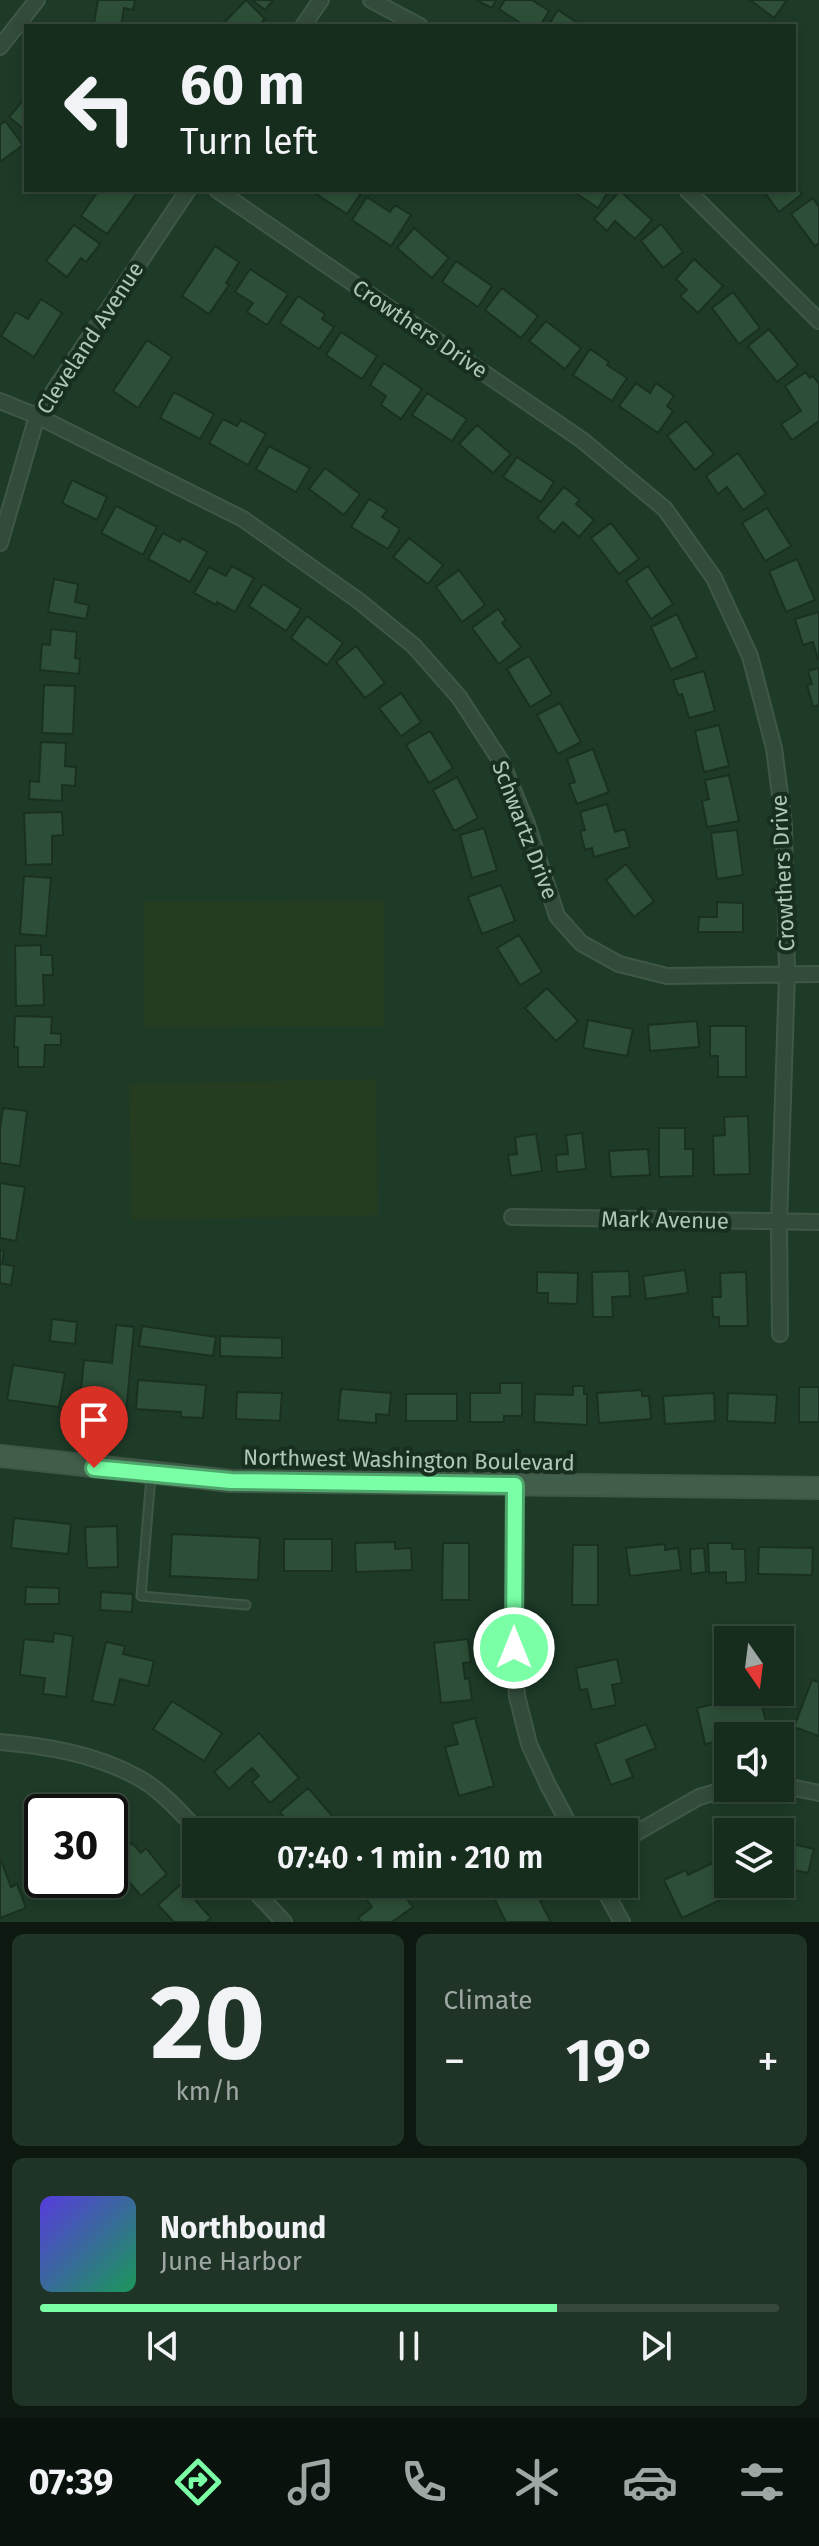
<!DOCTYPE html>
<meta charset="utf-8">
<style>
body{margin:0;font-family:"Fira Sans",sans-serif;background:#1f3426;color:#f1f3f6;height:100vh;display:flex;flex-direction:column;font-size:30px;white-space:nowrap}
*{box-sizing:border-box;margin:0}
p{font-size:26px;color:#9ea7a4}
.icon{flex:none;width:44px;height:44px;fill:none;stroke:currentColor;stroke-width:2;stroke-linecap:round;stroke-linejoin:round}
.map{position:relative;height:1922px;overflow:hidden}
.details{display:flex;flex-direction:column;gap:12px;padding:12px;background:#0c1810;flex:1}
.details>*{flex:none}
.guide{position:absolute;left:24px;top:24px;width:772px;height:168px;border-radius:0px;box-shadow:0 4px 12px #0003,0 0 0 2px #35483b;background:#162c1d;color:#f1f3f6;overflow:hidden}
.needle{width:52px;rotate:166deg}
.fabs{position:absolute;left:714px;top:1626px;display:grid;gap:16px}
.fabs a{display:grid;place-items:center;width:80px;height:80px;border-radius:0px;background:#162c1d;box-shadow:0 4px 12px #0003,0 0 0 2px #35483b;font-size:40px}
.speed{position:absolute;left:24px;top:1794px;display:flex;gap:16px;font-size:40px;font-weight:700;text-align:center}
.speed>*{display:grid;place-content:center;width:104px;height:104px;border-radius:50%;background:#162c1d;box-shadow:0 4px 12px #0003,0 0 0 2px #35483b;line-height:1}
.speed .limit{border:4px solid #111;border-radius:12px;background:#fff;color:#111}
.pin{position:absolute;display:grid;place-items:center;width:68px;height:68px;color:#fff;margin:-82px -34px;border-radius:50% 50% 50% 0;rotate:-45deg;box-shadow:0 0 8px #0007}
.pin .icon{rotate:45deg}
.me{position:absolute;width:88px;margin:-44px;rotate:0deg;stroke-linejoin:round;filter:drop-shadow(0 0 6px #0008)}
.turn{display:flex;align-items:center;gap:28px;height:168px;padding:0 24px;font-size:36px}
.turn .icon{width:104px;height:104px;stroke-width:2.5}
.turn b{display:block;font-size:56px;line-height:68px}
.big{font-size:60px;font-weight:600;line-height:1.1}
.details .tile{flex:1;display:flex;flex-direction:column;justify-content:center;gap:12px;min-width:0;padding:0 28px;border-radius:12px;background:#1f3426}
.details .dial{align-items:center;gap:0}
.dial b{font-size:104px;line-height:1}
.song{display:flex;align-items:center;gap:24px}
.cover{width:96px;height:96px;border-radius:12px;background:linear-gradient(135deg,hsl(250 70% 55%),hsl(150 70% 35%))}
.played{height:8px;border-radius:4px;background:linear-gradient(90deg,#7affa6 70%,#35483b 70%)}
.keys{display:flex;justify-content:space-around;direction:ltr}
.heat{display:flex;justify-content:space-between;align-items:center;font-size:44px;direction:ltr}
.details .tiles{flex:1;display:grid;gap:12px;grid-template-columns:1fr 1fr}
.tile:last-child{grid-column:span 2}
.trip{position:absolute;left:182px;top:1818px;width:456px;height:80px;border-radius:0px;background:#162c1d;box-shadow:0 4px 12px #0003,0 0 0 2px #35483b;font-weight:600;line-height:80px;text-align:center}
.tabs{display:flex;height:128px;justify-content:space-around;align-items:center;background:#09120c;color:#9ea7a4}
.tabs .icon{width:56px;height:56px}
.tabs .selected{color:#7affa6}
.tabs b{font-size:36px;color:#f1f3f6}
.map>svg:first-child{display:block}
</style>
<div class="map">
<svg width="819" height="1922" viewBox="0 0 819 1922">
<rect width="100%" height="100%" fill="#1e3b27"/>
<path fill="#253c20" d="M384,901V1026L144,1027V902Z
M376,1079L378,1215L132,1220L129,1084Z"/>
<path fill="#2d4f37" stroke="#1a3121" stroke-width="2" d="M98,0H135L133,10L124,8L121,26L94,23Z
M246,0L265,19L258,26H221Z
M252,0H273L265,10Z
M476,0H496L492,8Z
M505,0H532L549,11L540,26H525L499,9Z
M750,0H787L774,18Z
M558,10L582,26H548Z
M26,97V131L9,117Z
M5,121L23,145L0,162V125Z
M794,184L802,194L779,212L763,190H794Z
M99,190H130L136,194L107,234L81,216Z
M310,190H356L361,193L347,214Z
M571,190H609L598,208Z
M620,191L652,220L635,239L615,221L607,231L594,219Z
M367,197L390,212L395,205L411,215L391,246L352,220Z
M813,198L819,207V243L815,246L791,214Z
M661,224L683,252L663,268L641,241Z
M74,225L100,244L86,262L81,258L67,277L46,261Z
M414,228L449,258L432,278L397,248Z
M215,246L239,262L226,283L229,285L209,314L182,296Z
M694,259L723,286L698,313L680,296L687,290L676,279Z
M456,261L492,286L478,307L442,282Z
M250,269L288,294L267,325L247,312L253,303L235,292Z
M502,288L538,316L521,338L485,310Z
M733,292L760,328L739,344L712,308Z
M298,296L325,314L322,319L334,327L319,349L280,323Z
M41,299L62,313L34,357L1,336L16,312L28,319Z
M546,321L581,348L565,369L529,341Z
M769,329L798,365L777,382L748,346Z
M341,332L377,356L362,379L326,355Z
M147,340L172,357L138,408L113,391Z
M590,349L609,362L607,365L627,378L612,401L573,375Z
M384,363L422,389L401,419L381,405L386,396L370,385Z
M806,372L810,378L813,376L819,384V421L792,440L781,424L801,411L785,386Z
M636,383L650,393L656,383L674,396L667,406L673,411L658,433L619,406Z
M174,392L214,414L200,439L160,418Z
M427,393L467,419L452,441L412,415Z
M223,419L237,426L241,420L266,434L248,465L209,443Z
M686,421L714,454L695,470L667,436Z
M477,425L511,454L493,473L459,444Z
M269,446L310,468L296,492L256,469Z
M738,453L766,494L743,510L727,487L718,494L706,476Z
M517,457L554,482L541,502L503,477Z
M325,468L360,494L344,515L309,489Z
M72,480L107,497L97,520L62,503Z
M564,487L580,500L576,504L594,520L579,537L563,522L554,532L537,518Z
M369,499L387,510L382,517L400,529L388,549L351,527Z
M116,506L157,527L143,555L101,533Z
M767,508L791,546L765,561L742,523Z
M611,523L639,559L619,574L591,538Z
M163,533L180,542L182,538L207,552L190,582L148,559Z
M409,538L443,565L428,584L393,557Z
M797,559L815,600L786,612L769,571Z
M232,566L254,578L235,612L217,602L216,605L194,593L209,567L226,576Z
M648,566L673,604L651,619L626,581Z
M459,570L485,605L462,622L436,587Z
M54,579L78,584L75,602L89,605L86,619L48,612Z
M263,584L301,609L286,631L249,606Z
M498,609L506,620L502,623L521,647L499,664L472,628Z
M819,612V659H818L813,642L803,645L795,619Z
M677,614L697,657L671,670L651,627Z
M307,616L343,643L327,665L291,638Z
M51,629L77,632L75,658L80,659L79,674L40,670L42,644L50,645Z
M356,646L385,683L365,698L336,662Z
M529,656L552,694L530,707L507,669Z
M819,668V705L813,707L807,685L812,684L808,671Z
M704,671L715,711L689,718L682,694L678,695L673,680Z
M44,685L75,686L73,734L42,733Z
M401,693L421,722L401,736L379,708Z
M560,703L581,742L558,754L537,715Z
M719,725L729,766L704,772L695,731Z
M430,731L453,768L429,783L406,745Z
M41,742L66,743L65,766L76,767L75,786L62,785V801L29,799L30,781L39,782Z
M593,749L609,792L577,804L569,784L575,782L567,759Z
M729,775L739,821L707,827L702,801L709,799L705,780Z
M457,777L478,818L454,831L433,790Z
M607,804L615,832L625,829L630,847L594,857L592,848L585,850L580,831L585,830L580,812Z
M62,812L63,835L52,836V864L26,865L24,813Z
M484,828L497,870L472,878L460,835Z
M737,830L743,875L717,879L711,833Z
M626,864L654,901L634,917L606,880Z
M24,876L51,878L46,936L20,934Z
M501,885L515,921L482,934L468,897Z
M717,902L743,903V932H698L699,917H717Z
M519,935L542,972L520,985L497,948Z
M41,945V955H52L53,975H43L44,1005L16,1006L15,946Z
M547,988L578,1021L556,1041L525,1008Z
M15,1016L52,1017L51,1033L61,1034V1045H45L44,1067H18V1047H14Z
M588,1020L633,1029L627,1056L583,1048Z
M697,1021L699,1047L650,1051L648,1025Z
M710,1026H746V1077H718V1056H710Z
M3,1108L27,1111L20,1166L0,1163V1129Z
M748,1116L750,1174L714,1175L713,1136L725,1135L724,1117Z
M659,1128H685V1149H693V1176L659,1177Z
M582,1133L586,1169L557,1172L556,1155L568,1154L566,1135Z
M536,1134L542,1171L511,1176L508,1155L517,1154L515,1137Z
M648,1149L650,1175L611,1177L609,1151Z
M0,1183L25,1187L16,1241L0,1238Z
M0,1250L4,1251L2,1264L14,1266L11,1285L0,1283Z
M685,1270L688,1293L646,1299L643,1276Z
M629,1271L630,1296L612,1297L613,1317H593L592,1272Z
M537,1272L578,1273L577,1304L548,1303V1293H537Z
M746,1272L748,1326H719V1317H713L712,1297H721L720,1273Z
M52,1319L77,1322L75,1344L50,1341Z
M116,1325L134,1327L126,1413L79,1409L84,1360L112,1363Z
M142,1326L216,1337L213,1356L139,1346Z
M220,1336L282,1338V1358L220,1356Z
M13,1365L65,1373L59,1407L7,1400Z
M138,1380L206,1385L203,1418L181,1417V1412L136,1409Z
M500,1383H522V1416H504V1422H470V1393H500Z
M573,1386H584V1394H587V1425L534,1422L535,1394L573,1395Z
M799,1387H819V1422H799Z
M341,1389L391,1393L389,1415L376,1414V1423L338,1420Z
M642,1390V1396H649L651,1419L599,1423L597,1393Z
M237,1392L282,1393L280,1421L236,1419Z
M714,1393L715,1421L665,1424L663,1396Z
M728,1393L777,1395L775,1423L727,1421Z
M406,1394H457V1421H406Z
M14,1518L71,1524L68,1554L11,1548Z
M117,1526L118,1567L87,1568L85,1527Z
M172,1534L260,1538L258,1580L170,1576Z
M284,1539H332V1571H284Z
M395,1542V1549L411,1548L412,1570L356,1572L355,1543Z
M443,1543H469V1600H442Z
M708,1543H732V1549H745L746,1582L726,1583V1572L709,1573Z
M665,1544V1550L678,1548L681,1570L630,1576L626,1548Z
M573,1545H598V1605H572Z
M759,1547L813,1548L812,1575L758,1574Z
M704,1548L706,1572L691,1574L690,1549Z
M26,1587L59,1588V1604H25Z
M101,1592L133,1594L132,1612L100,1610Z
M54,1633L73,1636L66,1697L43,1694L45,1678L20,1675L24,1639L53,1642Z
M468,1639L471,1662L463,1663L465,1679L469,1678L472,1700L441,1703L434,1643Z
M106,1642L125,1646L123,1654L154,1661L148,1686L120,1679L114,1705L92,1701Z
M617,1659L622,1683L612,1685L616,1705L592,1710L587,1689L580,1690L576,1668Z
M812,1680L819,1682V1736L794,1727Z
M759,1694L768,1730L742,1736H728V1739L705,1744L697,1708Z
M172,1701L222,1733L204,1761L153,1729Z
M475,1718L494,1786L459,1796L445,1747L458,1744L452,1724Z
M646,1724L656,1748L626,1760L633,1777L611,1785L595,1744Z
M259,1733L299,1778L270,1803L252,1782L259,1776L252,1768L229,1789L214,1772Z
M308,1788L341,1826L334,1832H296L280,1812Z
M45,1799L97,1812H42V1831L37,1829Z
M510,1818L516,1832H475Z
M780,1841L814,1849L808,1873L780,1867Z
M132,1843L141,1853L146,1848L167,1874L141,1896L111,1860Z
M0,1858L11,1887L17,1884L26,1908L0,1918Z
M719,1860L728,1884H730L735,1893L682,1918L664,1880L686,1870L688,1875Z
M181,1884L211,1918L206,1922H174L158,1905Z
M355,1884H395L413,1907L392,1922H361L358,1918L372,1907Z
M522,1884H544L550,1896L540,1901L551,1922H506L494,1898Z"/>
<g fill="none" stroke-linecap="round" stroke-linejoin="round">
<g stroke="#3f5846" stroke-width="11">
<path id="service" d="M151,1476L141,1596L246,1605"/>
</g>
<g stroke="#3f5846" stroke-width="18">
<path id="minor" d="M371,0L420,26
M303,26L321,0
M0,47L37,0
M217,190L582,440L665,509L714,578L750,656L774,748L784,826L787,974L779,1222L780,1334
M687,190L819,321
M0,401L37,416L243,519L359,601L414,646L459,697L502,763L527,824L557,916L581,943L619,964L667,976L819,974
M0,543L37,416L188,190
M512,1217L819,1222
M515,1485L514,1648L517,1696L529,1744L548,1785L573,1832
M0,1742C47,1746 96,1754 139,1778C162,1791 181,1813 199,1832
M780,1785L819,1793
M624,1840L699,1797L730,1788
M248,1884L284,1922
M601,1884L622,1922"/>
</g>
<g stroke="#3f5846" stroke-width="24">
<path id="secondary" d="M0,1456L231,1481L819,1488"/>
</g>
<use href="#service" stroke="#324b3a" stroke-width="7"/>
<use href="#minor" stroke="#324b3a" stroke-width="14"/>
<use href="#secondary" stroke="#405e4a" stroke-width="20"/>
</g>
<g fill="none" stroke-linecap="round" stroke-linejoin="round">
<g stroke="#4fa66c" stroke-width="20">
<path id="route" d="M94,1468L231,1481L515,1485L514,1648"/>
</g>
<use href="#route" stroke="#7affa6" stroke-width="14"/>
</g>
<g text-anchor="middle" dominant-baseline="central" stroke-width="8" stroke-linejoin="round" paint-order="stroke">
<g font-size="22" fill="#adc8b6" stroke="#182f1f">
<text transform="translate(420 329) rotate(34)">Crowthers Drive</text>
<text transform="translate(90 338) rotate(-57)">Cleveland Avenue</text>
<text transform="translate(525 830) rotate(69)">Schwartz Drive</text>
<text transform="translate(783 873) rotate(-93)">Crowthers Drive</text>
<text transform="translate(665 1220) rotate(1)">Mark Avenue</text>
<text transform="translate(409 1460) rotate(1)">Northwest Washington Boulevard</text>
</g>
</g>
</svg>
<div class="fabs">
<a><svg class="needle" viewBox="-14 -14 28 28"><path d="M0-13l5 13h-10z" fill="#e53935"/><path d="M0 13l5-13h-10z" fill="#9ea7a4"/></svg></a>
<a><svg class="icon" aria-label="sound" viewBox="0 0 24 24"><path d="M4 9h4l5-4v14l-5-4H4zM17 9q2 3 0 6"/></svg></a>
<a><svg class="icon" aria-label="layers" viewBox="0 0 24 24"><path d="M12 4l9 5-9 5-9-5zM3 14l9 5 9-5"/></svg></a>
</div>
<div class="speed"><div class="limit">30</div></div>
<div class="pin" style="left:94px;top:1468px;background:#d93025"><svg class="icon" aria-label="arrive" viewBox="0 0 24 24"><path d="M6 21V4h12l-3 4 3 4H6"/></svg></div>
<svg class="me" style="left:514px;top:1648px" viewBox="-20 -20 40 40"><circle r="17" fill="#7affa6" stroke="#fff" stroke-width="3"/><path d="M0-11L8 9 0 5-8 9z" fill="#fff"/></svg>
<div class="trip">07:40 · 1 min · 210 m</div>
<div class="guide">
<div class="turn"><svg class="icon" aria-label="left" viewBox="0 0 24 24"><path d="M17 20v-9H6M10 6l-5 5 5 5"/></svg><div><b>60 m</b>Turn left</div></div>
</div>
</div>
<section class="details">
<div class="tiles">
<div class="tile dial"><b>20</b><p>km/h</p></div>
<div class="tile"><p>Climate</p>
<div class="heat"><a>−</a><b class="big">19°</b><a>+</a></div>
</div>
<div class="tile">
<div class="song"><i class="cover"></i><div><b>Northbound</b><p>June Harbor</p></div></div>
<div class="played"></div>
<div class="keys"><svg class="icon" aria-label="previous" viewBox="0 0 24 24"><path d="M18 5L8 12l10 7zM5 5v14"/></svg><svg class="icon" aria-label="pause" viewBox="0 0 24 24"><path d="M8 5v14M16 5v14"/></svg><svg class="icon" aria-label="next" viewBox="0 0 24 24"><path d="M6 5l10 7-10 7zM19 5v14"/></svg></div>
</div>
</div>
</section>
<nav class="tabs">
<b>07:39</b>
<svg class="icon selected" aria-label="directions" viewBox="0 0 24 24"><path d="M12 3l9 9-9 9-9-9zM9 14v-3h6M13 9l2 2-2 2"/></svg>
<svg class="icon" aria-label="music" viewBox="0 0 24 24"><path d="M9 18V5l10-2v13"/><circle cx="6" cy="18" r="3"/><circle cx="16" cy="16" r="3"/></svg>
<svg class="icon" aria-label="phone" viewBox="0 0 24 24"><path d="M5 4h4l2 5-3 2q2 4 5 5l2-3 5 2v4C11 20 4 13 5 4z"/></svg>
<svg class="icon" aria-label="climate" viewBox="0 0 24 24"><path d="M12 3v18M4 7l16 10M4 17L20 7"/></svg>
<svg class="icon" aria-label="car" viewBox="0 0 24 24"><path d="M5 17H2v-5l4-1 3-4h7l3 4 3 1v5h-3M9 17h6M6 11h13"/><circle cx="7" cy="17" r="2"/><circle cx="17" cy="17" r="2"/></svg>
<svg class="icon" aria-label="filters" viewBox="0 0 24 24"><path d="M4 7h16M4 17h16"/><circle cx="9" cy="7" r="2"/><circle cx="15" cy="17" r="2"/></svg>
</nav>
